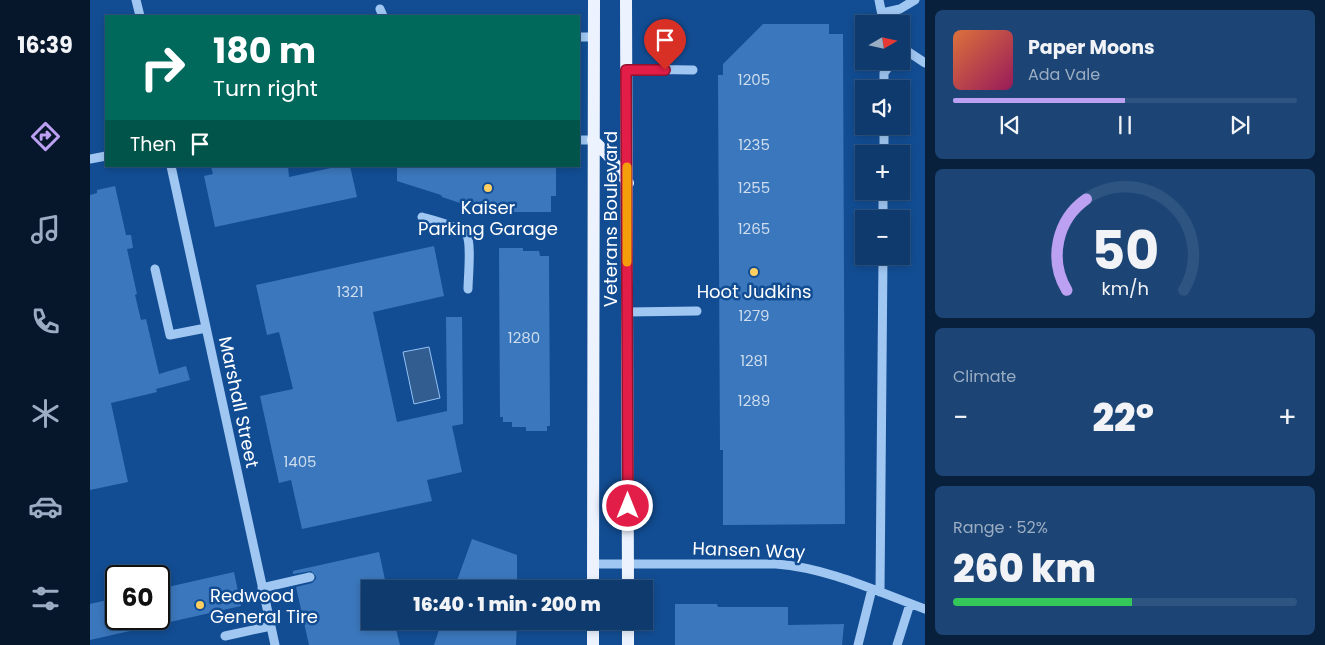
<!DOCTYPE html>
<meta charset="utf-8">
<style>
body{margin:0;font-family:Poppins,sans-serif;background:#1c4576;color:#f1f3f6;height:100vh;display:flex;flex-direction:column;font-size:19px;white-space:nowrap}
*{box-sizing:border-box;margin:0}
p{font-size:16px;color:#9badc2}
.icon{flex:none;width:28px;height:28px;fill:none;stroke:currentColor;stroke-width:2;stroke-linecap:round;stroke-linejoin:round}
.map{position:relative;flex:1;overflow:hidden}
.drawer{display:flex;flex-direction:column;gap:10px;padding:10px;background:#08203c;width:400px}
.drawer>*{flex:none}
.hud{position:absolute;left:15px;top:15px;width:475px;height:152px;border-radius:0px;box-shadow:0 2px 8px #0003,0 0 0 1px #2e5481;background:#00695c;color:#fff;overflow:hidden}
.needle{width:32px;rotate:81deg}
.fabs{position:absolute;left:765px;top:15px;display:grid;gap:10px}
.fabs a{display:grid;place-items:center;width:55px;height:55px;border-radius:0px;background:#0e3a6e;box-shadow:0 2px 8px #0003,0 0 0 1px #2e5481;font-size:25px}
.speed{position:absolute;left:15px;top:565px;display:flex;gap:10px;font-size:25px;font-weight:700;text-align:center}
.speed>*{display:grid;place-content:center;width:65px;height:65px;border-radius:50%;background:#0e3a6e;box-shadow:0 2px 8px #0003,0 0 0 1px #2e5481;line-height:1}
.speed .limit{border:2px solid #111;border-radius:8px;background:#fff;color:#111}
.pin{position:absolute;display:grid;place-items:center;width:42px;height:42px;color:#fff;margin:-51px -21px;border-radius:50% 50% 50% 0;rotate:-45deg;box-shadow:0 0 5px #0007}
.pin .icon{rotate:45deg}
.me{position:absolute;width:55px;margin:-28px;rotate:0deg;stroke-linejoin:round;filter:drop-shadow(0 0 4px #0008)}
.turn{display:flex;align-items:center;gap:18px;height:105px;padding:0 25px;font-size:22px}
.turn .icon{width:65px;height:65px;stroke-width:2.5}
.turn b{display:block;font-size:35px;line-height:42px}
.then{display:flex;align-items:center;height:48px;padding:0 25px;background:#0003;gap:10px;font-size:19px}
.big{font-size:38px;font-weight:800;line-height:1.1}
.drawer .card{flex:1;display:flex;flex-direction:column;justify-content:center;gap:8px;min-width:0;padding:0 18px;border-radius:8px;background:#1c4576}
.drawer .dial{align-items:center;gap:0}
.dial svg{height:130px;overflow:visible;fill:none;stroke:#2e5481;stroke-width:7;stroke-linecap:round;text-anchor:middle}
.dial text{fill:#f1f3f6;stroke:none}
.song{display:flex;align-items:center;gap:15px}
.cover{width:60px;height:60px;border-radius:8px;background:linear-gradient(135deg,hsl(20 70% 55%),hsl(330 70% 35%))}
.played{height:5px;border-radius:2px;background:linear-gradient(90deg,#bca0f2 50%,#2e5481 50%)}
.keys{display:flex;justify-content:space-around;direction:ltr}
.heat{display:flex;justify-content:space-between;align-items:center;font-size:28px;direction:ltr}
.charge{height:8px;border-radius:4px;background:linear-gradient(90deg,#34c759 52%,#2e5481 0)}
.trip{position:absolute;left:271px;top:580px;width:292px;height:50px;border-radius:0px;background:#0e3a6e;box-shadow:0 2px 8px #0003,0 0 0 1px #2e5481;font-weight:800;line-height:50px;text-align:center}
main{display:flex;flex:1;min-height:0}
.tabs{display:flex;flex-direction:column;width:90px;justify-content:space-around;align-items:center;background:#06172c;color:#9badc2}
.tabs .icon{width:35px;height:35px}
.tabs .active{color:#bca0f2}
.tabs b{font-size:22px;color:#f1f3f6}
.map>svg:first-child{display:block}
</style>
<main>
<nav class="tabs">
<b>16:39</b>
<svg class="icon active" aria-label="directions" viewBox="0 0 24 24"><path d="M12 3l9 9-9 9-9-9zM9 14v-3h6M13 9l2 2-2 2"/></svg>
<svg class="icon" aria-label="music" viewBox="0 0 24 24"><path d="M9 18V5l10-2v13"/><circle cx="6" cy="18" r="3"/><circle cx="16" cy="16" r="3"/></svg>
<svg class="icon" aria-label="phone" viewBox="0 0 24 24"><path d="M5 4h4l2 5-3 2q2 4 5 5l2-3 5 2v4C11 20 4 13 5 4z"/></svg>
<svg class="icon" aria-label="climate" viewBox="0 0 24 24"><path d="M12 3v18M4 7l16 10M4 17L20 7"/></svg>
<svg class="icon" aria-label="car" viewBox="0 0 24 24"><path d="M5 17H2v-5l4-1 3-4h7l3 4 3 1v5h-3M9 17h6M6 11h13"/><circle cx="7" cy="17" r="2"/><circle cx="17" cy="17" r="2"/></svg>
<svg class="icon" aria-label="filters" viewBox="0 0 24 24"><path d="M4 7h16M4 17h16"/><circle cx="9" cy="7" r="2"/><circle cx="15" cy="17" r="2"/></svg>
</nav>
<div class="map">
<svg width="835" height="645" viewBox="0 0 835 645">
<rect width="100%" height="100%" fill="#124d93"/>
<path fill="#325d90" stroke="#92c2f6" d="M339,347L350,398L324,404L313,352Z"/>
<path fill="#3b77bc" d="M673,24H739V34H753L755,524L633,525V450H630L628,75H633V64Z
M121,166H198L199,177L250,166H260L267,197L125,227L114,176L123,174Z
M307,166H466V196H461V212H392L391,210L352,197L351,195L307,181Z
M25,186L36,235H41L43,248L37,249L47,294L45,295L51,320L56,319L69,374L96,366L100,380L66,389L67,392L21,403L38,482L0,490V195L7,193V190Z
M344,246L354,296L283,312L307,422L357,411L356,317H372L373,424L362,426L372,472L337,480L342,501L212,529L201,480L189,483L170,396L203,389L189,332L177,335L166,285Z
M409,248H433V251H449L450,256H459L460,426H457V431H436V427H422V422H413V417H410Z
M382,539L427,555V589H364Z
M289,552L297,589H280V621H304L310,645H219L206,587L222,583L226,579V576L221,571L203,574V571Z
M144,572L151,606L0,640V604L26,598V619H69V589Z
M585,604H627L628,607H698V625L754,624L752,645H585Z
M352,621H427L426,645H344Z"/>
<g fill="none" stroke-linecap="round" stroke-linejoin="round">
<path stroke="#a0c7f2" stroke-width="9" d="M46,0L50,16
M789,0L792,15L796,24
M290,9L293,16
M792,13L810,9L825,0
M489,37H504
M811,47L835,63
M536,69L603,70
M794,89V73L803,61
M489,140H503
M794,154V126
M0,159L16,156
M81,166L185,645
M332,217C343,220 368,226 376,234C382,241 378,278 378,289
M793,219V191
M65,269L80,335L116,328
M537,312L607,311
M504,564H686C738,568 786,591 835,609
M172,588L220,577
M790,592L793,256
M135,636L181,626
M768,645L782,589
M807,645L820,604"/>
<path stroke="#ecf3ff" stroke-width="12" d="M536,0L538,589
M503,140L519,156L538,183
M503,589L504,0
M503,645V621
M538,645V621"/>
</g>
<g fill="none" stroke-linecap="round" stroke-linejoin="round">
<g stroke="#92132f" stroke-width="12">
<path id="route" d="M538,506L536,70H575"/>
</g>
<use href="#route" stroke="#e11d48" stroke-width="9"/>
<path stroke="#f59e0b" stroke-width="9" d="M537,262V167"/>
</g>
<g fill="#ffcf62" stroke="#124d93" stroke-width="2">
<circle cx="398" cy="188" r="5"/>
<circle cx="664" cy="272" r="5"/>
<circle cx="110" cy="605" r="5"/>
</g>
<g text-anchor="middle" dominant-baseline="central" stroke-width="5" stroke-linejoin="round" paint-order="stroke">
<g font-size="15" fill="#ceddee">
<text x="664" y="79">1205</text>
<text x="664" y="144">1235</text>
<text x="664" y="187">1255</text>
<text x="664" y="228">1265</text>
<text x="260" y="291">1321</text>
<text x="664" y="315">1279</text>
<text x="434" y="337">1280</text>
<text x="664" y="360">1281</text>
<text x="664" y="400">1289</text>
<text x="210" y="461">1405</text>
</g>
<g font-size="18" fill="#fff" stroke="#124d93">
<text x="398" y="207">Kaiser<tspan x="398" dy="21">Parking Garage</tspan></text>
<text x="664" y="291">Hoot Judkins</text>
<text x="120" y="595" text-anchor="start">Redwood<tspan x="120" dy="21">General Tire</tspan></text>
</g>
<g font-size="18" fill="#fff" stroke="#124d93">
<text transform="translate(520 219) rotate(-90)">Veterans Boulevard</text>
<text transform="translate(149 402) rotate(78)">Marshall Street</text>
<text transform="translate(659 550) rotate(2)">Hansen Way</text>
</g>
</g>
</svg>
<div class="fabs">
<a><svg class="needle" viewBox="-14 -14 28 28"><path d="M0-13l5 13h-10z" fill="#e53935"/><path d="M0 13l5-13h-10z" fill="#9badc2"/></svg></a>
<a><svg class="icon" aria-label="sound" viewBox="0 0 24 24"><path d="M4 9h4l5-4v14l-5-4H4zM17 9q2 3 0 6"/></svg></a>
<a>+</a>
<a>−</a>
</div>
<div class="speed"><div class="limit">60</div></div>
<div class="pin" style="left:575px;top:70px;background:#d93025"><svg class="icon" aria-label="arrive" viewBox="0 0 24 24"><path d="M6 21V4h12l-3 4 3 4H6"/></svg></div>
<svg class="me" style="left:538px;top:506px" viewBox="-20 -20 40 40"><circle r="17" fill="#e11d48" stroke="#fff" stroke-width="3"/><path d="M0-11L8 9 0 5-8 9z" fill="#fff"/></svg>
<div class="trip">16:40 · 1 min · 200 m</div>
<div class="hud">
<div class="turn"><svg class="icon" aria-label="right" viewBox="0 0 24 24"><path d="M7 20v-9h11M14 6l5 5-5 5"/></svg><div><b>180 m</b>Turn right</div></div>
<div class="then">Then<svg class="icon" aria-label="arrive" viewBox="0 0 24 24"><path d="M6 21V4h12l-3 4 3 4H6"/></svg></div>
</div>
</div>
<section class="drawer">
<div class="card">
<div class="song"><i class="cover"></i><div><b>Paper Moons</b><p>Ada Vale</p></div></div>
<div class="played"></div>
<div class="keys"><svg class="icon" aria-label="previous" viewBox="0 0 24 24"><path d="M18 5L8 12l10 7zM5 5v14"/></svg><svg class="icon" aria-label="pause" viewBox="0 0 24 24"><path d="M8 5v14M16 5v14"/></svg><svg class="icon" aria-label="next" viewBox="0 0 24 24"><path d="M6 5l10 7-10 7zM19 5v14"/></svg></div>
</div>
<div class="card dial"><svg viewBox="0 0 100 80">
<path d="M14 69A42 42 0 1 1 86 69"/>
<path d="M14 69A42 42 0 0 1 26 13" stroke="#bca0f2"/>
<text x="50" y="56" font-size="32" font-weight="700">50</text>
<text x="50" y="72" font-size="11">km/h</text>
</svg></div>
<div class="card"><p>Climate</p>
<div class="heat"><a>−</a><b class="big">22°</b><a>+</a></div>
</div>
<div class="card"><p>Range · 52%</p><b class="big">260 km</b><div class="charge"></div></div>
</section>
</main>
